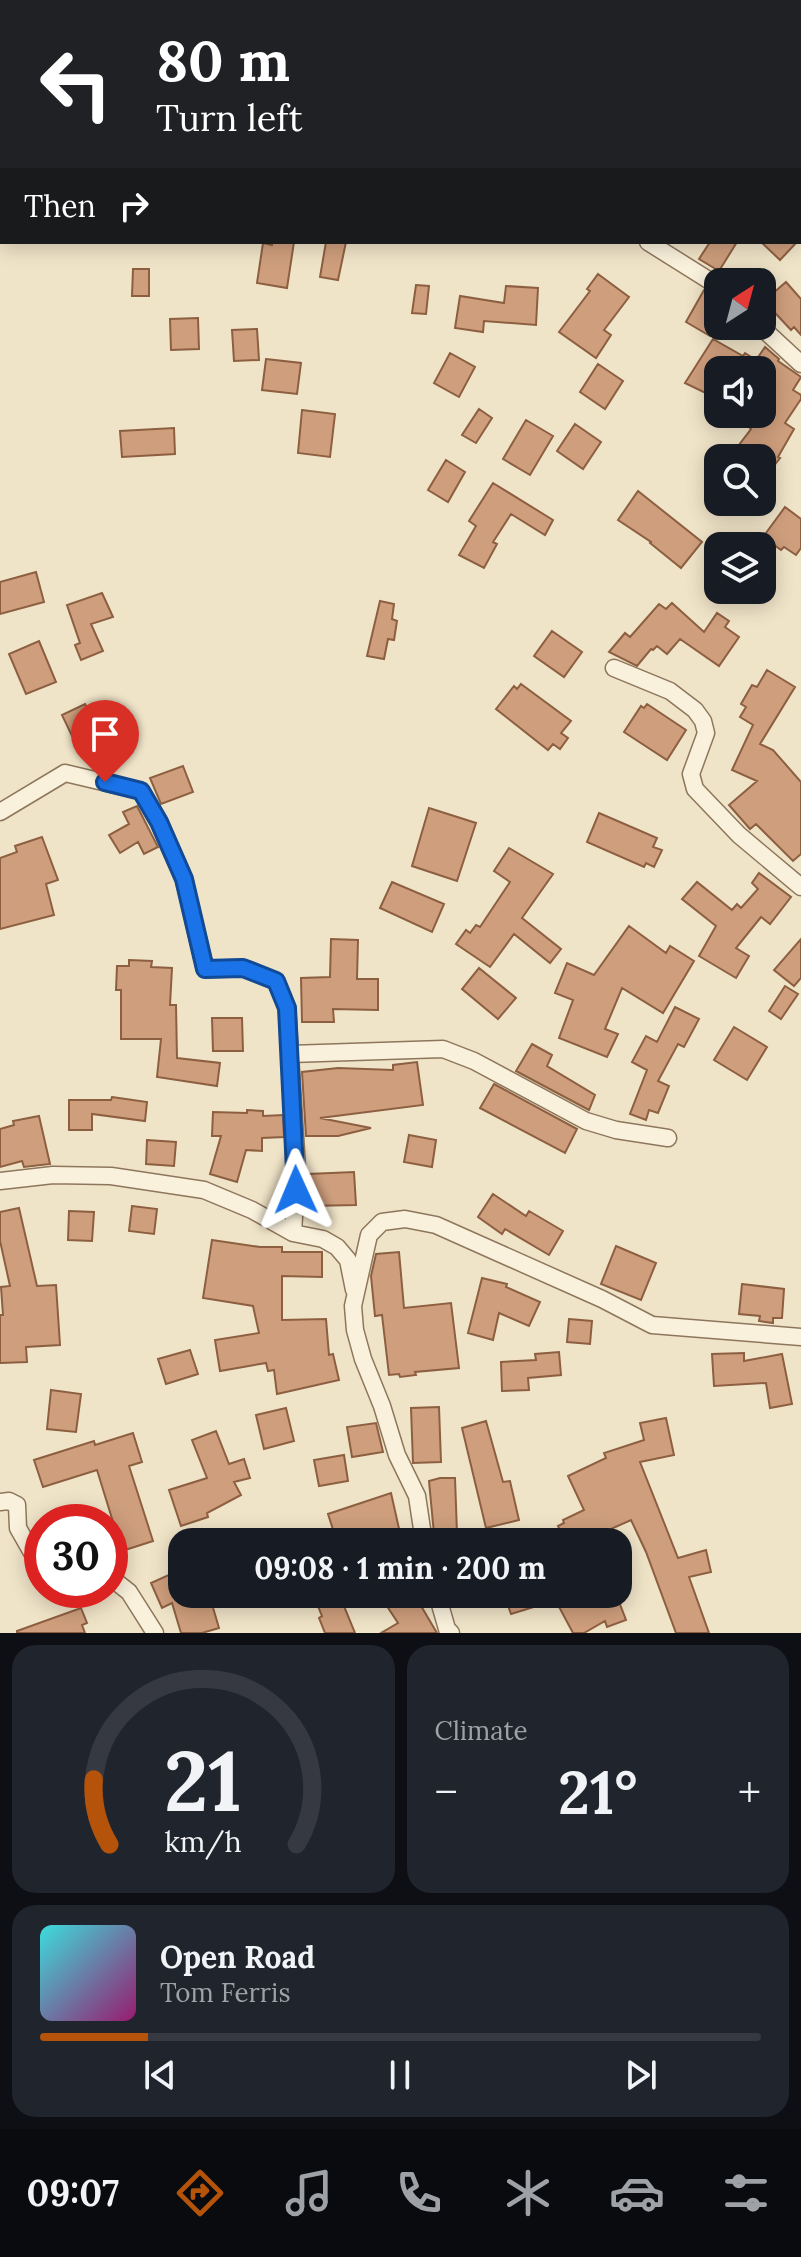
<!DOCTYPE html>
<meta charset="utf-8">
<style>
body{margin:0;font-family:Lora,serif;background:#20242c;color:#f1f3f6;height:100vh;display:flex;flex-direction:column;font-size:30px;white-space:nowrap}
*{box-sizing:border-box;margin:0}
p{font-size:26px;color:#9ea1a6}
.icon{flex:none;width:44px;height:44px;fill:none;stroke:currentColor;stroke-width:2;stroke-linecap:round;stroke-linejoin:round}
.map{position:relative;height:1633px;overflow:hidden}
.details{display:flex;flex-direction:column;gap:12px;padding:12px;background:#0d0f14;flex:1}
.details>*{flex:none}
.top-card{position:absolute;left:0px;top:0px;width:802px;height:244px;box-shadow:0 4px 20px #0003;background:#202124;color:#fff;overflow:hidden}
.needle{width:52px;rotate:36deg}
.tools{position:absolute;left:704px;top:268px;display:grid;gap:16px}
.tools a{display:grid;place-items:center;width:72px;height:72px;border-radius:16px;background:#171b24;box-shadow:0 4px 20px #0003;font-size:40px}
.speed{position:absolute;left:24px;top:1504px;display:flex;gap:16px;font-size:40px;font-weight:700;text-align:center}
.speed>*{display:grid;place-content:center;width:104px;height:104px;border-radius:50%;background:#171b24;box-shadow:0 4px 20px #0003;line-height:1}
.speed .limit{border:12px solid #d22;background:#fff;color:#111}
.pin{position:absolute;display:grid;place-items:center;width:68px;height:68px;color:#fff;margin:-82px -34px;border-radius:50% 50% 50% 0;rotate:-45deg;box-shadow:0 0 8px #0007}
.pin .icon{rotate:45deg}
.me{position:absolute;width:88px;margin:-44px;rotate:359deg;stroke-linejoin:round;filter:drop-shadow(0 0 6px #0008)}
.turn{display:flex;align-items:center;gap:28px;height:168px;padding:0 24px;font-size:36px}
.turn .icon{width:104px;height:104px;stroke-width:2.5}
.turn b{display:block;font-size:56px;line-height:68px}
.then{display:flex;align-items:center;height:76px;padding:0 24px;background:#0003;gap:16px;font-size:30px}
.big{font-size:60px;font-weight:800;line-height:1.1}
.details .card{flex:1;display:flex;flex-direction:column;justify-content:center;gap:12px;min-width:0;padding:0 28px;border-radius:24px;background:#20242c}
.details .dial{align-items:center;gap:0}
.dial svg{height:208px;overflow:visible;fill:none;stroke:#363941;stroke-width:7;stroke-linecap:round;text-anchor:middle}
.dial text{fill:#f1f3f6;stroke:none}
.song{display:flex;align-items:center;gap:24px}
.cover{width:96px;height:96px;border-radius:12px;background:linear-gradient(135deg,hsl(180 70% 55%),hsl(320 70% 35%))}
.played{height:8px;border-radius:4px;background:linear-gradient(90deg,#b45309 15%,#363941 15%)}
.keys{display:flex;justify-content:space-around;direction:ltr}
.heat{display:flex;justify-content:space-between;align-items:center;font-size:44px;direction:ltr}
.details .tiles{flex:1;display:grid;gap:12px;grid-template-columns:1fr 1fr}
.card:last-child{grid-column:span 2}
.trip{position:absolute;left:168px;top:1528px;width:464px;height:80px;border-radius:24px;background:#171b24;box-shadow:0 4px 20px #0003;font-weight:800;line-height:80px;text-align:center}
.dock{display:flex;height:128px;justify-content:space-around;align-items:center;background:#090b0e;color:#9ea1a6}
.dock .icon{width:56px;height:56px}
.dock .selected{color:#b45309}
.dock b{font-size:36px;color:#f1f3f6}
.map>svg:first-child{display:block}
</style>
<div class="map">
<svg width="801" height="1633" viewBox="0 0 801 1633">
<rect width="100%" height="100%" fill="#f0e4c8"/>
<path fill="#cf9f7d" stroke="#8d5f41" stroke-width="2" d="M273,242H294L287,288L257,283L263,243L272,245Z
M326,242H346L338,280L320,277Z
M710,242H737L719,271L699,259Z
M761,242H797L780,260Z
M133,269H149V296H132Z
M598,274L629,297L604,330L611,335L596,358L559,332L590,291L587,289Z
M786,282L801,299V335L794,327L791,330L764,301Z
M416,285L429,286L426,314L412,313Z
M506,286L538,288L536,325L484,321L483,332L455,328L460,296L504,303Z
M704,290L718,297V322L710,336L686,322Z
M198,318L199,349L171,350L170,319Z
M257,329L259,360L234,361L232,330Z
M713,339L743,356L745,353L756,360L765,347L779,359L778,361L801,377L793,390L801,395V399L785,423L794,429L778,457L780,458L762,481V458H729L751,429L749,427L757,414H762V370H718V399L685,383Z
M450,353L475,367L459,397L434,383Z
M266,359L301,363L297,394L262,390Z
M598,364L623,381L605,409L580,392Z
M479,409L492,418L476,443L462,435Z
M302,410L335,414L330,457L298,453Z
M526,420L553,436L530,475L503,459Z
M575,424L601,442L583,469L557,451Z
M174,428L175,454L122,457L120,431Z
M446,460L465,472L448,502L428,490Z
M493,483L553,520L545,535L511,514L493,542L497,544L484,568L459,555L476,526L469,521Z
M638,491L702,542L681,568L650,543L651,542L618,520Z
M785,507L801,519V548L796,555L784,547L781,550L763,537Z
M36,572L44,602L0,614V582Z
M102,593L113,617L91,624L103,651L81,660L75,645L80,643L67,605Z
M380,601L394,604L392,619L397,621L394,640L388,639L384,659L367,656Z
M672,603L704,632L717,613L729,621L725,627L739,637L719,666L680,639L667,654L657,646L653,650L651,649L637,666L609,652L625,633L630,637L659,604L666,609Z
M552,631L582,652L564,677L534,656Z
M39,641L56,682L26,694L9,654Z
M767,670L795,687L760,744L773,750L801,782V854L793,861L756,824L750,829L729,805L757,781L732,770L753,725L740,717L746,707L741,704L752,685L757,687Z
M521,684L571,721L561,733L568,738L560,749L553,744L548,750L496,709L514,686L517,689Z
M85,704L95,724L72,736L62,715Z
M647,704L686,730L667,760L624,732L641,706L644,708Z
M183,766L193,792L161,804L150,778Z
M137,806L158,847L144,854L138,842L120,853L109,835L129,824L123,812Z
M429,808L476,823L457,881L412,866Z
M599,813L657,838L653,847L662,850L654,867L646,863L644,867L587,842Z
M42,837L58,880L46,884L54,915L0,929V858L17,852L15,846Z
M509,848L553,874L522,918L561,949L550,963L514,934L490,967L456,944L466,930L470,933L476,925L480,927L510,882L494,871Z
M759,873L791,897L770,924L761,917L736,948L749,956L736,978L699,956L716,926L682,899L697,882L732,910L737,904L741,908L758,889L752,883Z
M392,882L444,904L432,932L380,908Z
M629,926L666,953L670,946L694,961L663,1013L622,988L605,1029L618,1034L607,1057L559,1038L573,1000L555,993L567,963L594,975Z
M331,939L358,940L357,979H378V1010L333,1009L334,1022H302L301,978L330,977Z
M801,939V978L794,986L774,970Z
M129,960L152,961L151,967L172,968L170,1005H176L177,1058L220,1063L217,1086L157,1077L161,1039H121V990H116L117,966H129Z
M479,968L516,998L498,1019L462,989Z
M785,986L798,994L781,1019L769,1011Z
M675,1007L699,1019L684,1047L678,1044L658,1081L669,1086L658,1113L649,1110L646,1120L630,1114L647,1070L632,1062L646,1036L657,1042Z
M212,1018H242L243,1051H213Z
M734,1027L767,1047L747,1080L714,1060Z
M532,1044L552,1055L547,1066L595,1095L589,1110L516,1071Z
M417,1062L423,1105L320,1118L371,1128L338,1136H306L302,1072L338,1068L393,1070V1065Z
M494,1084L577,1129L565,1153L480,1108Z
M112,1097L147,1102L145,1121L92,1114V1130H69V1100H111Z
M247,1110L263,1111V1116L283,1115L284,1137L262,1138V1151L246,1150L237,1182L210,1174L221,1136H212L213,1112L247,1113Z
M39,1116L50,1164L24,1167L22,1161L0,1167V1129L14,1125L13,1121Z
M409,1135L436,1140L432,1167L404,1162Z
M147,1140L176,1142L174,1166L146,1164Z
M354,1172L356,1205L308,1206V1174Z
M493,1194L526,1216L529,1211L563,1231L549,1255L505,1229L502,1234L478,1217Z
M132,1206L157,1209L154,1234L129,1231Z
M19,1208L37,1286L56,1285L60,1345L26,1347L27,1362L0,1363V1315H3L1,1287L10,1286L0,1241V1212Z
M69,1211L94,1212L92,1241L68,1240Z
M212,1240L260,1247H282V1252H322V1277L282,1276V1320L326,1319L329,1355L333,1354L339,1380L277,1394L274,1370L268,1371L266,1363L220,1371L215,1340L259,1333L253,1306L203,1298Z
M616,1246L656,1263L641,1300L601,1284Z
M399,1252L404,1308L451,1303L459,1368L415,1372L416,1375L400,1377L399,1374L389,1375L382,1315L375,1316L371,1276L376,1254Z
M482,1278L507,1284L506,1287L540,1302L529,1326L499,1313L493,1340L468,1333Z
M742,1284L784,1289L782,1318H773V1323L759,1321L760,1316L739,1314Z
M569,1319L592,1321L590,1344L567,1342Z
M190,1350L198,1374L166,1384L158,1359Z
M559,1352L561,1375L528,1378L529,1390L502,1391L501,1362L536,1360L535,1354Z
M744,1353V1361L782,1354L792,1404L770,1408L766,1383L714,1386L712,1354Z
M51,1390L81,1394L76,1432L47,1429Z
M439,1407L441,1462L413,1463L411,1408Z
M286,1408L294,1441L264,1449L256,1415Z
M666,1418L674,1455L640,1462L678,1558L706,1550L711,1572L689,1577L709,1633H676L646,1552L631,1520L582,1542H573L570,1537L564,1540L558,1526L564,1523L563,1520L584,1510L568,1476L606,1458L604,1453L644,1440L640,1423Z
M486,1421L503,1482L510,1481L519,1520L486,1528L462,1428Z
M376,1423L383,1452L352,1457L347,1427Z
M216,1431L229,1464L244,1459L250,1478L234,1482L241,1495L207,1513L208,1517L181,1526L169,1490L207,1478L192,1440Z
M133,1433L142,1462L129,1466L153,1541L122,1551L97,1470L43,1487L34,1460L94,1441L95,1445Z
M344,1455L348,1481L319,1486L314,1460Z
M440,1478H455L457,1533L434,1534L429,1481Z
M391,1493L402,1542H372L371,1537L356,1542H337L328,1514Z
M182,1569V1594H209L219,1628L202,1633H181L172,1603L162,1608L151,1583Z
M313,1594H339L355,1633H325L319,1618L322,1616Z
M379,1594H414L437,1633H381L398,1623Z
M504,1594H536L540,1605L511,1614Z
M579,1594H616L626,1620L607,1627L605,1621L584,1633H573L558,1605Z
M81,1608L87,1623L82,1625L85,1633H17V1631Z"/>
<g fill="none" stroke-linecap="round" stroke-linejoin="round">
<g stroke="#8d765c" stroke-width="19">
<path id="street" d="M648,242L718,286
M760,326L801,364
M614,668L670,691L695,710L703,721L706,733L691,774L695,789L739,835L801,887
M0,812L65,773L141,791L159,822L184,879L205,969L243,968L276,981L287,1008L297,1168L293,1233
M290,1054L443,1049L474,1061L586,1121L616,1130L668,1138
M0,1181L53,1175L111,1176L204,1190L252,1210L293,1233L323,1239L337,1247L348,1260L354,1290
M0,1502L9,1501L17,1505L18,1528L34,1556L42,1559
M424,1542L417,1496L397,1455L382,1406L363,1359L355,1330L353,1306L369,1235L382,1222L405,1219L436,1225L602,1299L652,1325L801,1337
M110,1577L129,1592L155,1633
M437,1594L447,1629L451,1633"/>
</g>
<use href="#street" stroke="#faf1dc" stroke-width="16"/>
</g>
<g fill="none" stroke-linecap="round" stroke-linejoin="round">
<g stroke="#114b97" stroke-width="20">
<path id="route" d="M105,782L141,791L159,822L184,879L205,969L243,968L276,981L287,1008L296,1190"/>
</g>
<use href="#route" stroke="#1a73e8" stroke-width="14"/>
</g>
</svg>
<div class="tools">
<a><svg class="needle" viewBox="-14 -14 28 28"><path d="M0-13l5 13h-10z" fill="#e53935"/><path d="M0 13l5-13h-10z" fill="#9ea1a6"/></svg></a>
<a><svg class="icon" aria-label="sound" viewBox="0 0 24 24"><path d="M4 9h4l5-4v14l-5-4H4zM17 9q2 3 0 6"/></svg></a>
<a><svg class="icon" aria-label="search" viewBox="0 0 24 24"><circle cx="10" cy="10" r="6"/><path d="M15 15l6 6"/></svg></a>
<a><svg class="icon" aria-label="layers" viewBox="0 0 24 24"><path d="M12 4l9 5-9 5-9-5zM3 14l9 5 9-5"/></svg></a>
</div>
<div class="speed"><div class="limit">30</div></div>
<div class="pin" style="left:105px;top:782px;background:#d93025"><svg class="icon" aria-label="arrive" viewBox="0 0 24 24"><path d="M6 21V4h12l-3 4 3 4H6"/></svg></div>
<svg class="me" style="left:296px;top:1190px" viewBox="-20 -20 40 40"><path d="M0-17L14 15 0 8-14 15z" fill="#1a73e8" stroke="#fff" stroke-width="4"/></svg>
<div class="trip">09:08 · 1 min · 200 m</div>
<div class="top-card">
<div class="turn"><svg class="icon" aria-label="left" viewBox="0 0 24 24"><path d="M17 20v-9H6M10 6l-5 5 5 5"/></svg><div><b>80 m</b>Turn left</div></div>
<div class="then">Then<svg class="icon" aria-label="right" viewBox="0 0 24 24"><path d="M7 20v-9h11M14 6l5 5-5 5"/></svg></div>
</div>
</div>
<section class="details">
<div class="tiles">
<div class="card dial"><svg viewBox="0 0 100 80">
<path d="M14 69A42 42 0 1 1 86 69"/>
<path d="M14 69A42 42 0 0 1 8 44" stroke="#b45309"/>
<text x="50" y="56" font-size="32" font-weight="700">21</text>
<text x="50" y="72" font-size="11">km/h</text>
</svg></div>
<div class="card"><p>Climate</p>
<div class="heat"><a>−</a><b class="big">21°</b><a>+</a></div>
</div>
<div class="card">
<div class="song"><i class="cover"></i><div><b>Open Road</b><p>Tom Ferris</p></div></div>
<div class="played"></div>
<div class="keys"><svg class="icon" aria-label="previous" viewBox="0 0 24 24"><path d="M18 5L8 12l10 7zM5 5v14"/></svg><svg class="icon" aria-label="pause" viewBox="0 0 24 24"><path d="M8 5v14M16 5v14"/></svg><svg class="icon" aria-label="next" viewBox="0 0 24 24"><path d="M6 5l10 7-10 7zM19 5v14"/></svg></div>
</div>
</div>
</section>
<nav class="dock">
<b>09:07</b>
<svg class="icon selected" aria-label="directions" viewBox="0 0 24 24"><path d="M12 3l9 9-9 9-9-9zM9 14v-3h6M13 9l2 2-2 2"/></svg>
<svg class="icon" aria-label="music" viewBox="0 0 24 24"><path d="M9 18V5l10-2v13"/><circle cx="6" cy="18" r="3"/><circle cx="16" cy="16" r="3"/></svg>
<svg class="icon" aria-label="phone" viewBox="0 0 24 24"><path d="M5 4h4l2 5-3 2q2 4 5 5l2-3 5 2v4C11 20 4 13 5 4z"/></svg>
<svg class="icon" aria-label="climate" viewBox="0 0 24 24"><path d="M12 3v18M4 7l16 10M4 17L20 7"/></svg>
<svg class="icon" aria-label="car" viewBox="0 0 24 24"><path d="M5 17H2v-5l4-1 3-4h7l3 4 3 1v5h-3M9 17h6M6 11h13"/><circle cx="7" cy="17" r="2"/><circle cx="17" cy="17" r="2"/></svg>
<svg class="icon" aria-label="filters" viewBox="0 0 24 24"><path d="M4 7h16M4 17h16"/><circle cx="9" cy="7" r="2"/><circle cx="15" cy="17" r="2"/></svg>
</nav>
